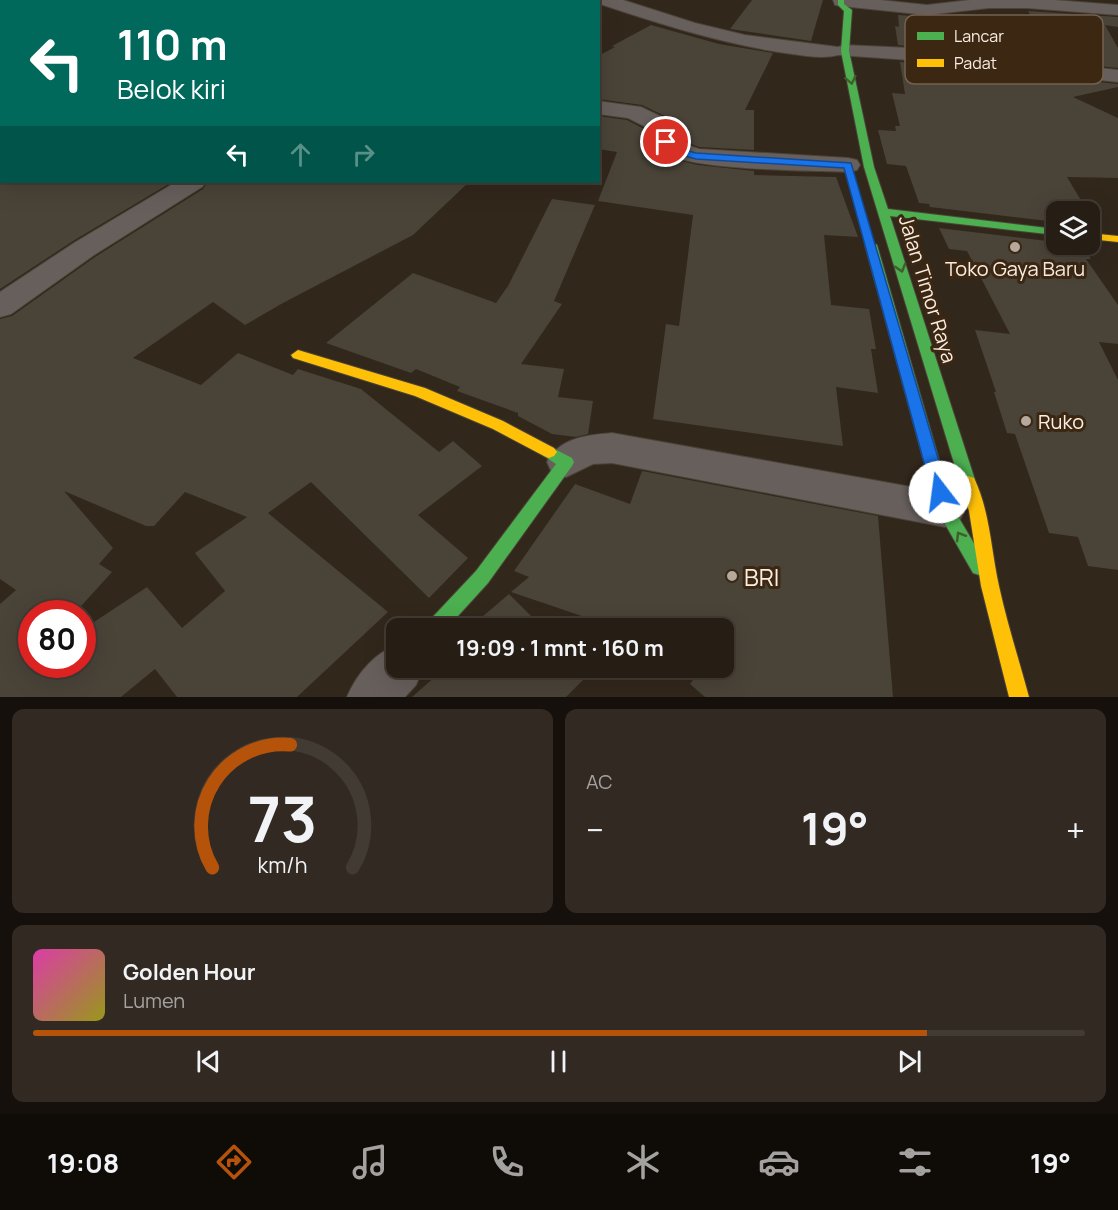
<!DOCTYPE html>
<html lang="id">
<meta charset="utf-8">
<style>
body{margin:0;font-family:Manrope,sans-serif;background:#322a22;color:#f1f3f6;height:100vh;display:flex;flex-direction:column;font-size:22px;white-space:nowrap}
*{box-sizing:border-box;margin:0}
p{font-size:20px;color:#a4a2a0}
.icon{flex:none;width:33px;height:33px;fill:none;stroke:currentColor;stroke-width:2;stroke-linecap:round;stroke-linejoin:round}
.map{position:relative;height:697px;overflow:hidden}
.side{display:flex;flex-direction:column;gap:12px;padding:12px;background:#15100b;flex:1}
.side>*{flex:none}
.guide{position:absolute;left:0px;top:0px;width:600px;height:183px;box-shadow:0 6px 24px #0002,0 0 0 2px #423b34;background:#00695c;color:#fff;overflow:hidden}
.controls{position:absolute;left:1046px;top:201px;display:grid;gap:12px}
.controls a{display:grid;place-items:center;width:54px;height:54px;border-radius:12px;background:#261d14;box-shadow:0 6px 24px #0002,0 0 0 2px #423b34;font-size:30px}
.speed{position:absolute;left:18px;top:600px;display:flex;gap:12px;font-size:30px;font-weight:700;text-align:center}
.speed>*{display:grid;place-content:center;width:78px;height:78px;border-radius:50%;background:#261d14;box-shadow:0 6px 24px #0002,0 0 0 2px #423b34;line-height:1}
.speed .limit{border:9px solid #d22;background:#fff;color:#111}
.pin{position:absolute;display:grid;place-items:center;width:51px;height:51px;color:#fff;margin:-26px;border:3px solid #fff;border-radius:50%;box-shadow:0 2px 6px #0007}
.me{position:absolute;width:66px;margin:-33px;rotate:345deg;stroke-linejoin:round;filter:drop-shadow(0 0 4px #0008)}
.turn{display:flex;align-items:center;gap:21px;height:126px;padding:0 18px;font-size:27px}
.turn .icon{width:78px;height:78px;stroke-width:2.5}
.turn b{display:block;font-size:42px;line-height:51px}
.lanes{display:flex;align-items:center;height:57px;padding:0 18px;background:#0003;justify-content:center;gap:30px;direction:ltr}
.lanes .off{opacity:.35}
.big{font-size:45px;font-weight:700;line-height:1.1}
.side .widget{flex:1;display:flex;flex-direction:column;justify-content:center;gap:9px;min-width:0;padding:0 21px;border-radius:12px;background:#322a22}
.side .dial{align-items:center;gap:0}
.dial svg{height:156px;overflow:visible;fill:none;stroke:#423b34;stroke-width:7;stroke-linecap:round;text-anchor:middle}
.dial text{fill:#f1f3f6;stroke:none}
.song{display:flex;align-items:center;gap:18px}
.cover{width:72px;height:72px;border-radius:9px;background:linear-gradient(135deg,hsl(320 70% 55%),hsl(60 70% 35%))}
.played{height:6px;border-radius:3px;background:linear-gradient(90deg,#b45309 85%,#423b34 85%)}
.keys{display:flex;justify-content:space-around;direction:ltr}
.heat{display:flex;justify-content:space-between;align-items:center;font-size:33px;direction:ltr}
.side .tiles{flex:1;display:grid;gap:12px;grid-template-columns:1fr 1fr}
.widget:last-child{grid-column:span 2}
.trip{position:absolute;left:386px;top:618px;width:348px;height:60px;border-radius:12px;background:#261d14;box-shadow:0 6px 24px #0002,0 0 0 2px #423b34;font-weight:700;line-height:60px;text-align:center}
.tabs{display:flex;height:96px;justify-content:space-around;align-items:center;background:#0f0c08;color:#a4a2a0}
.tabs .icon{width:42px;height:42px}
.tabs .on{color:#b45309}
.tabs b{font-size:27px;color:#f1f3f6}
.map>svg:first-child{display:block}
</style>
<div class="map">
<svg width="1118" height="697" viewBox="0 0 1118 697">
<rect width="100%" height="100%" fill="#32271b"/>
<path fill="#494338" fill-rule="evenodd" d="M752,0H823L811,41L730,29Z
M1028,11L1118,17V27L1105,25L1118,48V68L898,45L895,26L899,27L898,15L927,17L960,14L1033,19Z
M651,25L719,44L773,53L745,110H754V150L699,147L681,140L667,117L642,105L598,99V56L615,47L612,46Z
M900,62L1118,84V87L1073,97L1118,118V178L1067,177L1088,212H1056V222L930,207L929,204L919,203L906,166L887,164L878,130L896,131L895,126H900L892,93L905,94Z
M598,116L627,120L646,130L659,151L677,160L698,165L754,171V175L836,177L858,237L824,235L831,305L869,309L876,349H871L878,393L836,387L843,446L653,419L666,324L679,326L693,215L598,201L617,152L598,149Z
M2,182H172L73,241L0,289V183Z
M208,182H469L413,235L283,303L245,325L213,302L133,358L201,385L238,353L293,375L298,369L361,389L439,452L453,441L482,466L418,515L468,558L429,598L311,482L268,513L388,612L297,697H177L155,669L121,697H0V604L16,590L0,579V319L12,316L95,257L203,189ZM64,491L146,526H154L185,492L247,517L195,553L225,591L182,628L147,587L82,630V664H32V614H74L112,572L99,564L113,548Z
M552,199L595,205L554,301L562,304L521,364L564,369L558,397L593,401L588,434L576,437L552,434L518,416V413L457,391L460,387L416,369L411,373L326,343L413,273L496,303L508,286Z
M939,228L1056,242V244H1081L1091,259H1086L1118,305V344L1099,342L1118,380V570L1088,566L1078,537L1049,533L1015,434L1007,433L994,392H996L975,330L1010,334L967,251L949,249Z
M642,471L878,516L893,697H705L690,684L702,668H723V641L733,628H617L511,592L529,577L514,571L575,484L630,504Z
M509,594L543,628H469Z
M445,668H581L588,675L566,697H412Z"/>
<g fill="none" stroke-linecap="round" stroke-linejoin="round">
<g stroke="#4c4338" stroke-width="2">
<path id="street" d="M325,0H344L345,2H326Z
M403,0H423L402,2Z
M598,0H623L695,23L745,35L838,47L845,45L910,48L1118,70V82L910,60L838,55C824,59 806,56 792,54C726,45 663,25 600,4Z
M833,0H880L927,5L970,0H1054L1118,5V15L1027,8H989L927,15L841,6L835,5Z
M0,54H2V66H0Z
M598,101L641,107L666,119L679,142L699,149L848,158L857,160L860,165L857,170L848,172C809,170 691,171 663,152C655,147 652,136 648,128L628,118L598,114Z
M0,166H2L0,181Z
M176,182H206L202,187L94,255L11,314L0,317V292L74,243Z
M612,433L945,493L959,498L965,510L959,522L945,527L612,463L593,464L566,477L552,473L547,462C559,438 587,435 612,433Z
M396,645V668H423L416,685L405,697H347C357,674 373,655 396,645Z"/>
</g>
<g stroke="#4c4338" stroke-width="2">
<path id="fast" d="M838,0H844V4L852,10L849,51L874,167L888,209L1056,229V235L890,216L976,483L974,488L968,490L962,488L960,483L864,167L841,51L844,11L838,5Z
M871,242L877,245L953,508L988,567L985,573L979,575L973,573L937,510L865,245Z
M549,446L572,458L574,462L572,466L488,583L447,628H426L428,622L476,571L556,464L544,456L541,452L544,448Z"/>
</g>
<g stroke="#4c4338" stroke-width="2">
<path id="slow" d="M1089,233L1118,236V242L1089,239Z
M298,350L425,388L503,421L554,448L557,452L554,456L549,458L544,456L493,429L415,396L293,358L291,355Z
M968,476L974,478C990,511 991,550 999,586C1007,623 1019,660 1029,697H1009L981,586L969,511L960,483L962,478Z"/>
</g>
<use href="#street" fill="#665f5c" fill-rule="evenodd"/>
<use href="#fast" fill="#4caf50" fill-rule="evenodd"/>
<use href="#slow" fill="#ffc107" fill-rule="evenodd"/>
</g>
<defs><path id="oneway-chevron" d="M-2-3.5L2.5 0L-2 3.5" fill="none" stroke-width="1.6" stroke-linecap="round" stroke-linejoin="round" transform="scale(1.5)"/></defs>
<g stroke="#425d2b">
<use href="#oneway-chevron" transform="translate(851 80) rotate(78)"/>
<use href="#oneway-chevron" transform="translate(901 268) rotate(73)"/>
<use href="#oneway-chevron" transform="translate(960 536) rotate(-121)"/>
</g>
<path fill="#1a73e8" stroke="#114b97" stroke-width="1.5" d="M666,139L681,149L696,153L851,163L948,492L946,497L940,499L934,497L932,492L844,168L696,159L674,153L661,142Z"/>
<g fill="#b5a89c" stroke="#3b2712" stroke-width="2">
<circle cx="1015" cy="247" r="6"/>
<circle cx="1026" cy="421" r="6"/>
<circle cx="732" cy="576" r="6"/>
</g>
<g text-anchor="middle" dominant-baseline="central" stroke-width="6" stroke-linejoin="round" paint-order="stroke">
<g font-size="20" fill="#fbede1" stroke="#3b2712">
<text x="1015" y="268">Toko Gaya Baru</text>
<text x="1038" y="421" text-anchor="start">Ruko</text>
</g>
<g font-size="20" fill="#fbede1" stroke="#3b2712">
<text transform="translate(928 289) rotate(73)">Jalan Timor Raya</text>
</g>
<g font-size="24" fill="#fbede1" stroke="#3b2712" text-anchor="start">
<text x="744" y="576">BRI</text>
</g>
</g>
<rect x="905" y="15" width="198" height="69" rx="9" fill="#3b2712" stroke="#756250" stroke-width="1.5"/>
<rect x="917" y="32" width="27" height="8" fill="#4caf50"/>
<rect x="917" y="59" width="27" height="8" fill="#ffc107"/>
<g font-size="16" fill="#fbede1">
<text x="954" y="42">Lancar</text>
<text x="954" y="69">Padat</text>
</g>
</svg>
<div class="controls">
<a><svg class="icon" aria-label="layers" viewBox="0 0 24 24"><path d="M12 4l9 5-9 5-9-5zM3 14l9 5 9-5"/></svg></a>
</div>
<div class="speed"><div class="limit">80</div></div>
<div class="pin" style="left:666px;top:142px;background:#d93025"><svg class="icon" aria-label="arrive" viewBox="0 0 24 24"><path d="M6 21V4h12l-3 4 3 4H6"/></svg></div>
<svg class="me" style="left:940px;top:492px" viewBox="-20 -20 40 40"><circle r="19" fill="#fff"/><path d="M0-13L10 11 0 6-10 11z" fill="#1a73e8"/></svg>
<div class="trip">19:09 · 1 mnt · 160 m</div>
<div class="guide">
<div class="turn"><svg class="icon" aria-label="left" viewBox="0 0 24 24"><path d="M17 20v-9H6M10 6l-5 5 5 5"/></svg><div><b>110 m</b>Belok kiri</div></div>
<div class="lanes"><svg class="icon" aria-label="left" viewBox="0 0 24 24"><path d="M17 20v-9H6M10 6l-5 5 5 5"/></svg><svg class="icon off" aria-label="ahead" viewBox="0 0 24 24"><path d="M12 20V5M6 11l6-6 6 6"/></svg><svg class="icon off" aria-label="right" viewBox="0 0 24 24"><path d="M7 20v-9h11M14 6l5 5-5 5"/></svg></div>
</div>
</div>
<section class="side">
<div class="tiles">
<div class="widget dial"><svg viewBox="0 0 100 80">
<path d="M14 69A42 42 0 1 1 86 69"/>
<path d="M14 69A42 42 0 0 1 54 6" stroke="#b45309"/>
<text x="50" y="56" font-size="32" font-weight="700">73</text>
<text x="50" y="72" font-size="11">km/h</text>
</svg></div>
<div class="widget"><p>AC</p>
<div class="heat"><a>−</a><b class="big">19°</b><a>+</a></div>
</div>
<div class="widget">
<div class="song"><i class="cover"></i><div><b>Golden Hour</b><p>Lumen</p></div></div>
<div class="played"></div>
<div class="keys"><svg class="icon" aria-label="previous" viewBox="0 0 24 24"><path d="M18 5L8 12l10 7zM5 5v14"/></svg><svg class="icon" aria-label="pause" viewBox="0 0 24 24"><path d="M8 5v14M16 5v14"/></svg><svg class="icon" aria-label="next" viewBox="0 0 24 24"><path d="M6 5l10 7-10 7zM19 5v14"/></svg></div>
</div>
</div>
</section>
<nav class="tabs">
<b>19:08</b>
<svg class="icon on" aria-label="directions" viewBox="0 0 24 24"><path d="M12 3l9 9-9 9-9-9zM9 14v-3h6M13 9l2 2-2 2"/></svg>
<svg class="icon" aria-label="music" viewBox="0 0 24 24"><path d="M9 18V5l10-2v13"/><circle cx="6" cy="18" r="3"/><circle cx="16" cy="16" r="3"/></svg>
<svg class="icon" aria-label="phone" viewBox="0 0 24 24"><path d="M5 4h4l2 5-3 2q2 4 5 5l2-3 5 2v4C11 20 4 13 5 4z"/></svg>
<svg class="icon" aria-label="climate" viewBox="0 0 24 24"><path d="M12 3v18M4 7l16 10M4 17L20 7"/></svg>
<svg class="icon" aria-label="car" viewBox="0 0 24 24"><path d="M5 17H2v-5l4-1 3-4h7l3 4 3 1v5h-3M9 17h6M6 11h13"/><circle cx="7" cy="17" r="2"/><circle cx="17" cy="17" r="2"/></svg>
<svg class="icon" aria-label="filters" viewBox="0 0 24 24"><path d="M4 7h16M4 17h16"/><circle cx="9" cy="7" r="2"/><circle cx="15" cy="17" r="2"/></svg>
<b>19°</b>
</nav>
